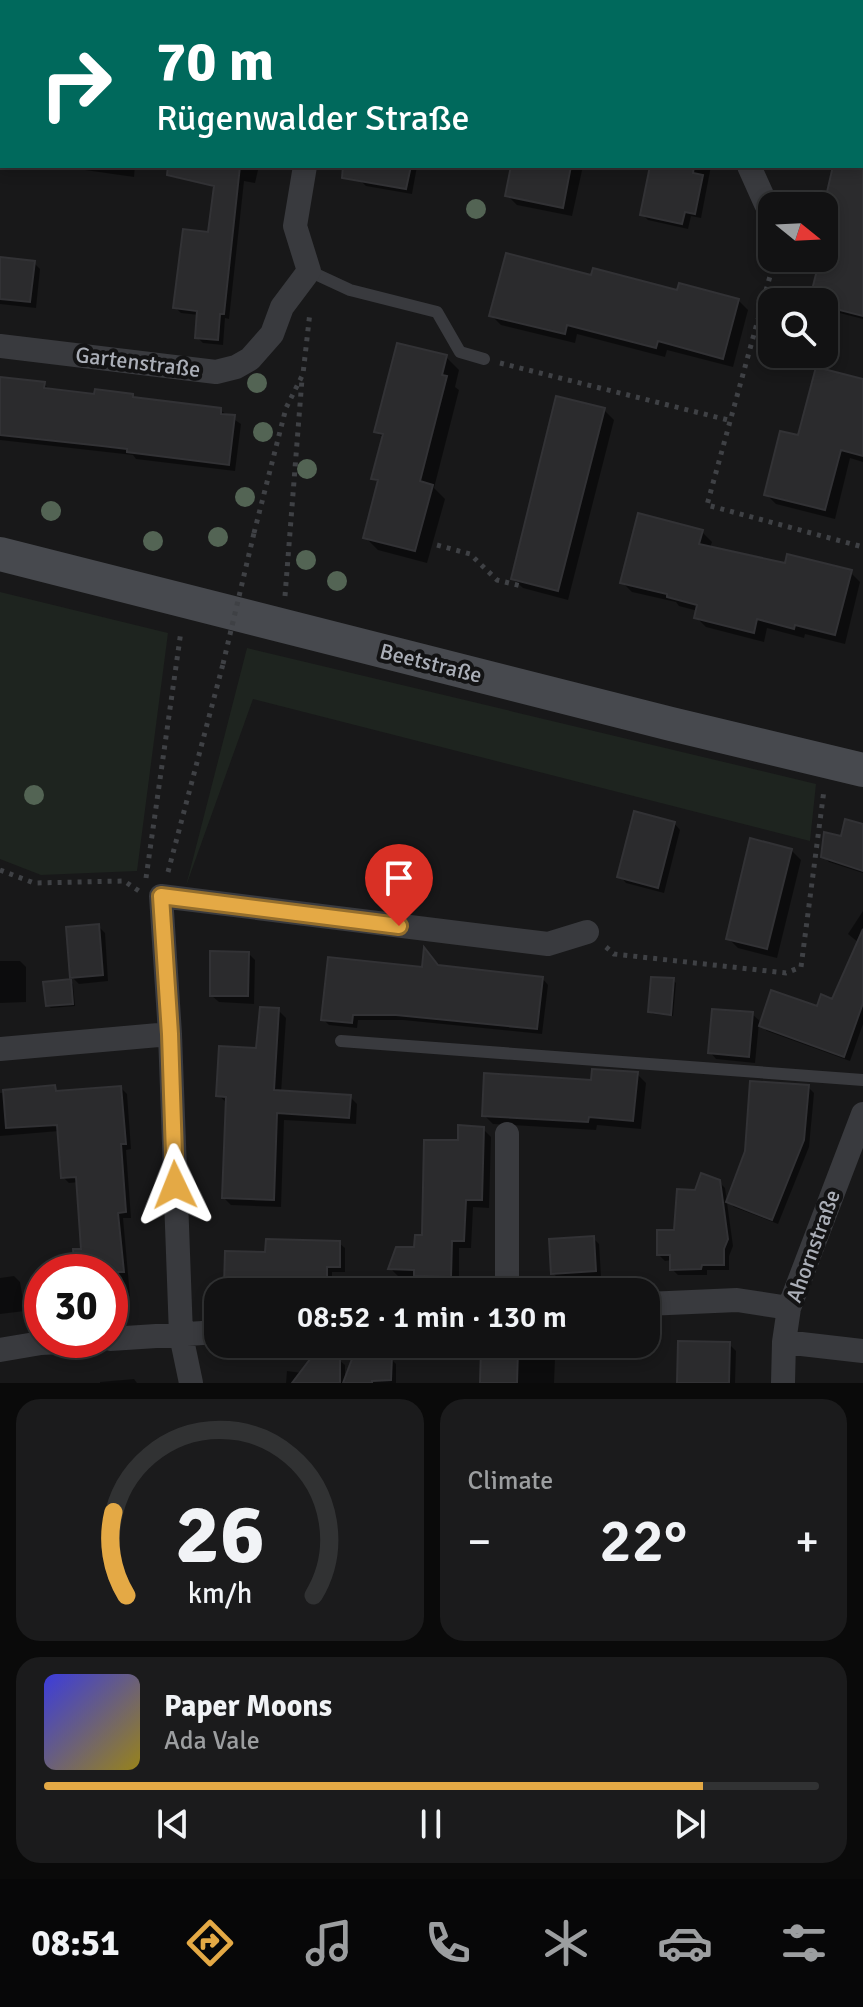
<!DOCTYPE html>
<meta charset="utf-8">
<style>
body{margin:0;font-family:Signika,sans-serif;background:#1b1b1c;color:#f1f3f6;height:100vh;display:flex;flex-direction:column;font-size:30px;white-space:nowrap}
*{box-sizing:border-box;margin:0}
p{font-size:26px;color:#9c9ea0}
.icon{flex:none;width:44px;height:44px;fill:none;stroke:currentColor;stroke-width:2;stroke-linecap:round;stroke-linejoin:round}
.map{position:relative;height:1383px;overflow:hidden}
.drawer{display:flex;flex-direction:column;gap:16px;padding:16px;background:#0a0a0a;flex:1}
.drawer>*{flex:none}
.guide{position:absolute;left:0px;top:0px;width:864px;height:168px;box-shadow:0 4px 12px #0003,0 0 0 2px #313233;background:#00695c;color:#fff;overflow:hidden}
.needle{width:52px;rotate:108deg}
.tools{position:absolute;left:758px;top:192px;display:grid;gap:16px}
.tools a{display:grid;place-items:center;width:80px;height:80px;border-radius:16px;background:#121213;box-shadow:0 4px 12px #0003,0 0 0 2px #313233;font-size:40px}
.speed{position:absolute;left:24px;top:1254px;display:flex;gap:16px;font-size:40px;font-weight:700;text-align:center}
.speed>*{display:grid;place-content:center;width:104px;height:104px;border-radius:50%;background:#121213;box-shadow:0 4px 12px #0003,0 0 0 2px #313233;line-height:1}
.speed .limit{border:12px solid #d22;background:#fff;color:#111}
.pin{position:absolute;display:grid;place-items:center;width:68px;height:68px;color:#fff;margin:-82px -34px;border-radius:50% 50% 50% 0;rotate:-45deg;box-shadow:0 0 8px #0007}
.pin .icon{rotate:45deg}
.me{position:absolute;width:88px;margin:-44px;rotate:358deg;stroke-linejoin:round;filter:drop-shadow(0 0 6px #0008)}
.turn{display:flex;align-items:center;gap:28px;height:168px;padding:0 24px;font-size:36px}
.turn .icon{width:104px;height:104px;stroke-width:2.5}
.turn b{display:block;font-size:56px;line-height:68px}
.big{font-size:60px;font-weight:600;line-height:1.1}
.drawer .tile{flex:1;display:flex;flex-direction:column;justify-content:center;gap:12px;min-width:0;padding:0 28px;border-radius:24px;background:#1b1b1c}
.drawer .dial{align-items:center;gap:0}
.dial svg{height:208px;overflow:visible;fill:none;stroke:#313233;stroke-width:7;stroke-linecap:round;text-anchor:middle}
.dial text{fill:#f1f3f6;stroke:none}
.song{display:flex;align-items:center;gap:24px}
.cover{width:96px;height:96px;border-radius:12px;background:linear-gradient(135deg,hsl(240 70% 55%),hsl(50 70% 35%))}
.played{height:8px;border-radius:4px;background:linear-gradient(90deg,#e4a945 85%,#313233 85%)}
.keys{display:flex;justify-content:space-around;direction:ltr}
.heat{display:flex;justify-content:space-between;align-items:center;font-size:44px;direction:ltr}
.drawer .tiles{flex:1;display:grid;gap:16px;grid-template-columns:1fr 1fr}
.tile:last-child{grid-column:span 2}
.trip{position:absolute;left:204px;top:1278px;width:456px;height:80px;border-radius:24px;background:#121213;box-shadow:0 4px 12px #0003,0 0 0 2px #313233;font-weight:600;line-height:80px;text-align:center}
.menu{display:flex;height:128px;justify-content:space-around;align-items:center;background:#070708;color:#9c9ea0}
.menu .icon{width:56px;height:56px}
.menu .on{color:#e4a945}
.menu b{font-size:36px;color:#f1f3f6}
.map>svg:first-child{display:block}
</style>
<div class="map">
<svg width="863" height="1383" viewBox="0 0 863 1383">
<rect width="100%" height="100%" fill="#181819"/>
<path fill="#1e241f" d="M0,592L168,633L137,871L41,875L0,859Z
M247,648L816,784L810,841L253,699L186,886Z"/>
<path fill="#0007" d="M0,0H100L102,2H2V32Z
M267,0H297L296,2Z
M407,0H427L432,2H406Z
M680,0H743L680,2Z
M863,4V319L824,309V302H812L821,258H824L835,166H862Z
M74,166H135L134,177L78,169Z
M210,166H259L255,183L244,181L229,319L225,318L223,345L203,343L197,337L199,315L181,313L175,307L210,234L214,189L209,183Z
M363,166H417L412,194L366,186L360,180Z
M513,166H583L572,216L517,205L507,195Z
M652,166H711L701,218L691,216L688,229L648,220L642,214Z
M34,263L40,269L36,308L0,304V306V266Z
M592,278L738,300L748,310L733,367L667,350L665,357L577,334L575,343L501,325L491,315Z
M446,357L459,370L455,387L459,390L434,488L445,499L427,563L378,550L365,537L379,483L374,478L384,439L376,431Z
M0,379L44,384L50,390L95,397L132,396L136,400L220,410L241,424L235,471L136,459L133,455L0,440Z
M863,381V462L850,458L835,519L776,504L766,494L799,438Z
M604,410L614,420L568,600L523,588L513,579Z
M702,532L712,542L710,548L786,566L850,572L860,582L845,644L805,634L804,638L767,628L764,642L706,627L696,617L698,611L679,606L676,602L632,592L622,582Z
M674,823L680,830L664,893L626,883L620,876Z
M863,826V873L829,862L823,856L842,838Z
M791,850L801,860L777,958L738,948L728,938Z
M863,911V1024L850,1061L767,1031L759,1023L755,1063L716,1059L710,1052L752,1014L762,1023L818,1009L833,1001L859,943L848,934Z
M98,926L105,933L108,981L79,984L72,977Z
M248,953L255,960L254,1004L219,1002L212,996Z
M0,961H20L26,967V1002L0,1003Z
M423,969L542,978L548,985L542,1034L403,1020H358L357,1028L329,1025L323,1019Z
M673,980L676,983L673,1016L653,1014L650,1012Z
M70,982L73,984L75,1006L51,1008L48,1006Z
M278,1010L286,1018L281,1093L350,1097L357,1104L356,1124L284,1120L281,1207L231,1205L224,1198L227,1103L218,1095L258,1051Z
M637,1074L646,1083L641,1129L597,1125L596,1130L493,1124L484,1115L593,1082Z
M54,1087L60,1093L121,1088L127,1094L131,1149L126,1150L131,1218H123L130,1296L110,1298V1272H77L83,1250L79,1182L69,1183L63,1177L59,1131L0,1136V1093Z
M808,1087L814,1093L809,1147L778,1224L734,1207L728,1201Z
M483,1129L491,1137L489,1208L473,1207L471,1248H459V1284L424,1283L417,1277L398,1276L390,1268L416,1249L424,1237L460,1142Z
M719,1182L725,1188L733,1246L729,1256V1270H707V1275H678L672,1269V1260L665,1261L659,1255L676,1232L696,1192Z
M593,1238L599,1244L601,1276L559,1279L553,1273Z
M339,1243L345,1248V1272H332V1289L272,1288L271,1292L232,1291L226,1286L267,1254Z
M14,1276L20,1282L25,1311L0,1314V1278Z
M729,1344L736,1351L735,1383H679Z
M483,1351L549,1352L555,1359L554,1383H482Z
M391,1359L396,1364V1383H286L287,1371L302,1373L319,1361L339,1360L345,1365V1383Z
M134,1379L137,1383H100V1382Z"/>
<path fill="#2b2b2d" stroke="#323235" stroke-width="2" d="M168,166H240L224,314H220L218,340L195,338L197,311L173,308L183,229L208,232L214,186L167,175Z
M343,166H411L406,189L342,178Z
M511,166H571L563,208L505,196Z
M650,166H694L693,173L703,175L695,214L685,212L682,224L640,215Z
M833,166H863V316L824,306V302H809L820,258H824V205Z
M506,253L591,275L593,268L677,290L679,283L739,299L723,359L658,341L656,348L567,325L565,334L489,316Z
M0,257L35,261L30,302L0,299Z
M397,343L447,355L442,375L447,376L420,481L433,485L415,551L363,538L378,480L371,479L383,434L374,432Z
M816,367L863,379V456L841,450L825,510L764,495L780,431L798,435Z
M0,377L45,382L44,388L94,394L95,389L133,394V397L221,408V414L235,415L229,465L127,452V449L102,446L0,435Z
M556,396L605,408L558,591L511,579Z
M638,513L703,530L699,544L785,563L787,554L852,570L835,635L795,625L794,629L757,619L754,633L694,618L697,605L667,597V594L620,583Z
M634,811L675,822L658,888L617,877Z
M845,819L863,824V871L821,857L824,832L841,836Z
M750,838L792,849L767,949L726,939Z
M99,924L103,975L70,978L66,927Z
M863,929V1003L844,1057L759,1026L771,990L817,1006L821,994L832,999Z
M424,947L438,965L543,977L537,1029L396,1015H353L352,1023L321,1020L328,957L422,967Z
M210,951L249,952L248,996H210Z
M651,977L674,978L671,1015L648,1012Z
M71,979L73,1004L46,1006L43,982Z
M260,1007L279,1008L274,1090L351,1095L349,1118L277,1113L274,1200L222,1198L226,1097L216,1096L219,1046L256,1048Z
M712,1009L753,1012L749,1057L708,1053Z
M592,1069L638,1072L633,1121L589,1117L588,1122L482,1116L484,1073L591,1080Z
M750,1081L809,1085L804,1140L772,1220L726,1202L745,1151Z
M55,1085L56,1091L121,1086L126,1144H121L126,1212L118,1213L124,1272H75L73,1249H81L76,1177L61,1178L57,1125L6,1128L3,1090Z
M458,1125L484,1127L482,1200H466L464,1241H452L451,1277L414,1276V1270L388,1269L396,1247H414L415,1235H422L424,1140H458Z
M701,1173L720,1180L728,1239L724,1249V1265H702L701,1269L670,1270V1255H657V1230H674L677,1189L695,1190Z
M594,1236L596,1271L551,1274L549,1239Z
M266,1239L340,1241V1267H327V1284L266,1283V1287L224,1286L225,1251L265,1252Z
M678,1341L730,1342L729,1383H677Z
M481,1349L518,1350L517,1383H480Z
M314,1354L320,1359L340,1358V1383H292Z
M392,1356L391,1380L372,1381V1383H343L352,1359Z"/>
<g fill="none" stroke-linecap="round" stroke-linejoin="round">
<path stroke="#3f4145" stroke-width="5" stroke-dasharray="4 6" stroke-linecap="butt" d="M775,258L707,505L863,547
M500,363L732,421
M254,533L286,408L303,374L310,312
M437,545L470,554L497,580L521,586
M285,596L302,379
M0,870L34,883L124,881L139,891
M168,872L223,664
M146,878L181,631
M606,947L614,954L786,973L801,967L824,790"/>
<path stroke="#393a3e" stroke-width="12" d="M309,271L350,290L437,312L460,352L484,359
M341,1041L863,1080"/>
<path stroke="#393a3e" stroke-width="24" d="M190,0L194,2
M351,2L352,0
M780,2L781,0
M749,166L766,204
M0,346L216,372L236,367L250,359L272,334L282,307L309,271L295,226L305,166
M0,1049L170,1034
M507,1292V1134
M646,1304L737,1300L789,1308
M110,1339L218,1332
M784,1342L863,1351
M0,1350L41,1343L97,1340
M191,1383L181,1335L170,1034L161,896L548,944L587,932
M783,1383L784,1342L789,1308L863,1114"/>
<path stroke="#47494e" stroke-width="34" d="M0,554L671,724L863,770"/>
<path stroke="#3f4145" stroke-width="5" stroke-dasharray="4 6" stroke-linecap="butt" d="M223,664L254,533"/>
</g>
<g fill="#536454">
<circle cx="476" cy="209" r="10"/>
<circle cx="257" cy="383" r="10"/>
<circle cx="263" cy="432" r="10"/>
<circle cx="307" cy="469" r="10"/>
<circle cx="245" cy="497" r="10"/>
<circle cx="51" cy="511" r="10"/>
<circle cx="218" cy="537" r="10"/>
<circle cx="153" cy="541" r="10"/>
<circle cx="306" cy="560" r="10"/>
<circle cx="337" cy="581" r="10"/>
<circle cx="34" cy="795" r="10"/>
</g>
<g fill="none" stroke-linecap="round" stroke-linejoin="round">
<g stroke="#946e2d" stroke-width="20">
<path id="route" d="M175,1185L170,1034L161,896L399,926"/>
</g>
<use href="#route" stroke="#e4a945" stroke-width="14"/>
</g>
<g text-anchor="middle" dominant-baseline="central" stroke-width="8" stroke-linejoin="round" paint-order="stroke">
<g font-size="22" fill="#abafb8" stroke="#131314">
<text transform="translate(138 362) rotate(7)">Gartenstraße</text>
<text transform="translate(431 663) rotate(14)">Beetstraße</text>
<text transform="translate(813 1246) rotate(-70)">Ahornstraße</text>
</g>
</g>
</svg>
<div class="tools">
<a><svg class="needle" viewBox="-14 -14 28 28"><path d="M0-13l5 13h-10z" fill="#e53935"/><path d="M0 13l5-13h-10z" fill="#9c9ea0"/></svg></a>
<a><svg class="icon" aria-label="search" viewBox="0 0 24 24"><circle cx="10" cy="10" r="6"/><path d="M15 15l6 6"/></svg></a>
</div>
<div class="speed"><div class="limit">30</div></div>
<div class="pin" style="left:399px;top:926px;background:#d93025"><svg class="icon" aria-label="arrive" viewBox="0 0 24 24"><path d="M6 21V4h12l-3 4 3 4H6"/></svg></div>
<svg class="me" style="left:175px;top:1185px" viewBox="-20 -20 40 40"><path d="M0-17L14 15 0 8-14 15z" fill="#e4a945" stroke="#fff" stroke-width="4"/></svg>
<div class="trip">08:52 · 1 min · 130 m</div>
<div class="guide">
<div class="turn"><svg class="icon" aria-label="right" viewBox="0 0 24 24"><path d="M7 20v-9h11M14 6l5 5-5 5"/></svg><div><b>70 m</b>Rügenwalder Straße</div></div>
</div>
</div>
<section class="drawer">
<div class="tiles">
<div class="tile dial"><svg viewBox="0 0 100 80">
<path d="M14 69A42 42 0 1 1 86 69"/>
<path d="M14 69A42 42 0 0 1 9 37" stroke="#e4a945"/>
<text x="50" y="56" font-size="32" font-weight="700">26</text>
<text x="50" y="72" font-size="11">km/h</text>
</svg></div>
<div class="tile"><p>Climate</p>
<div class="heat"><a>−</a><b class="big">22°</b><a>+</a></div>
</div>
<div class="tile">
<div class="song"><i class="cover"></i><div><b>Paper Moons</b><p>Ada Vale</p></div></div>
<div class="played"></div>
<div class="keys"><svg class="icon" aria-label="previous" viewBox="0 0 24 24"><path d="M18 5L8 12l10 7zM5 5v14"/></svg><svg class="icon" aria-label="pause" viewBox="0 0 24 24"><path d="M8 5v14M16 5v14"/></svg><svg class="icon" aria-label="next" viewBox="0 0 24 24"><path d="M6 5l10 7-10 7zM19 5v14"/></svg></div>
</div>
</div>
</section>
<nav class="menu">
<b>08:51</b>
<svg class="icon on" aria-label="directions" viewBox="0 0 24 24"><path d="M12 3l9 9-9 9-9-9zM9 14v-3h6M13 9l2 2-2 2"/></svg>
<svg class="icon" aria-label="music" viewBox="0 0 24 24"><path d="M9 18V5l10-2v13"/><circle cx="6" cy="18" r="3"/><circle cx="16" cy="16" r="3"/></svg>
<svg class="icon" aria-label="phone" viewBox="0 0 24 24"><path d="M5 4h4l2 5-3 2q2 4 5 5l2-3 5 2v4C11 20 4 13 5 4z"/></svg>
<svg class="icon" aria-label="climate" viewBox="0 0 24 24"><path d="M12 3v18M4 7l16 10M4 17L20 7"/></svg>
<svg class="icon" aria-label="car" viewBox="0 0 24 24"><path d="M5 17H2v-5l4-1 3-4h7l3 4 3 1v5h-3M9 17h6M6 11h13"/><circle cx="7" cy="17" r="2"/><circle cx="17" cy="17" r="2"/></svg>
<svg class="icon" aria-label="filters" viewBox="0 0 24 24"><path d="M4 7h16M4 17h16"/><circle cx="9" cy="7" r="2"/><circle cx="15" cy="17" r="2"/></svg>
</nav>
